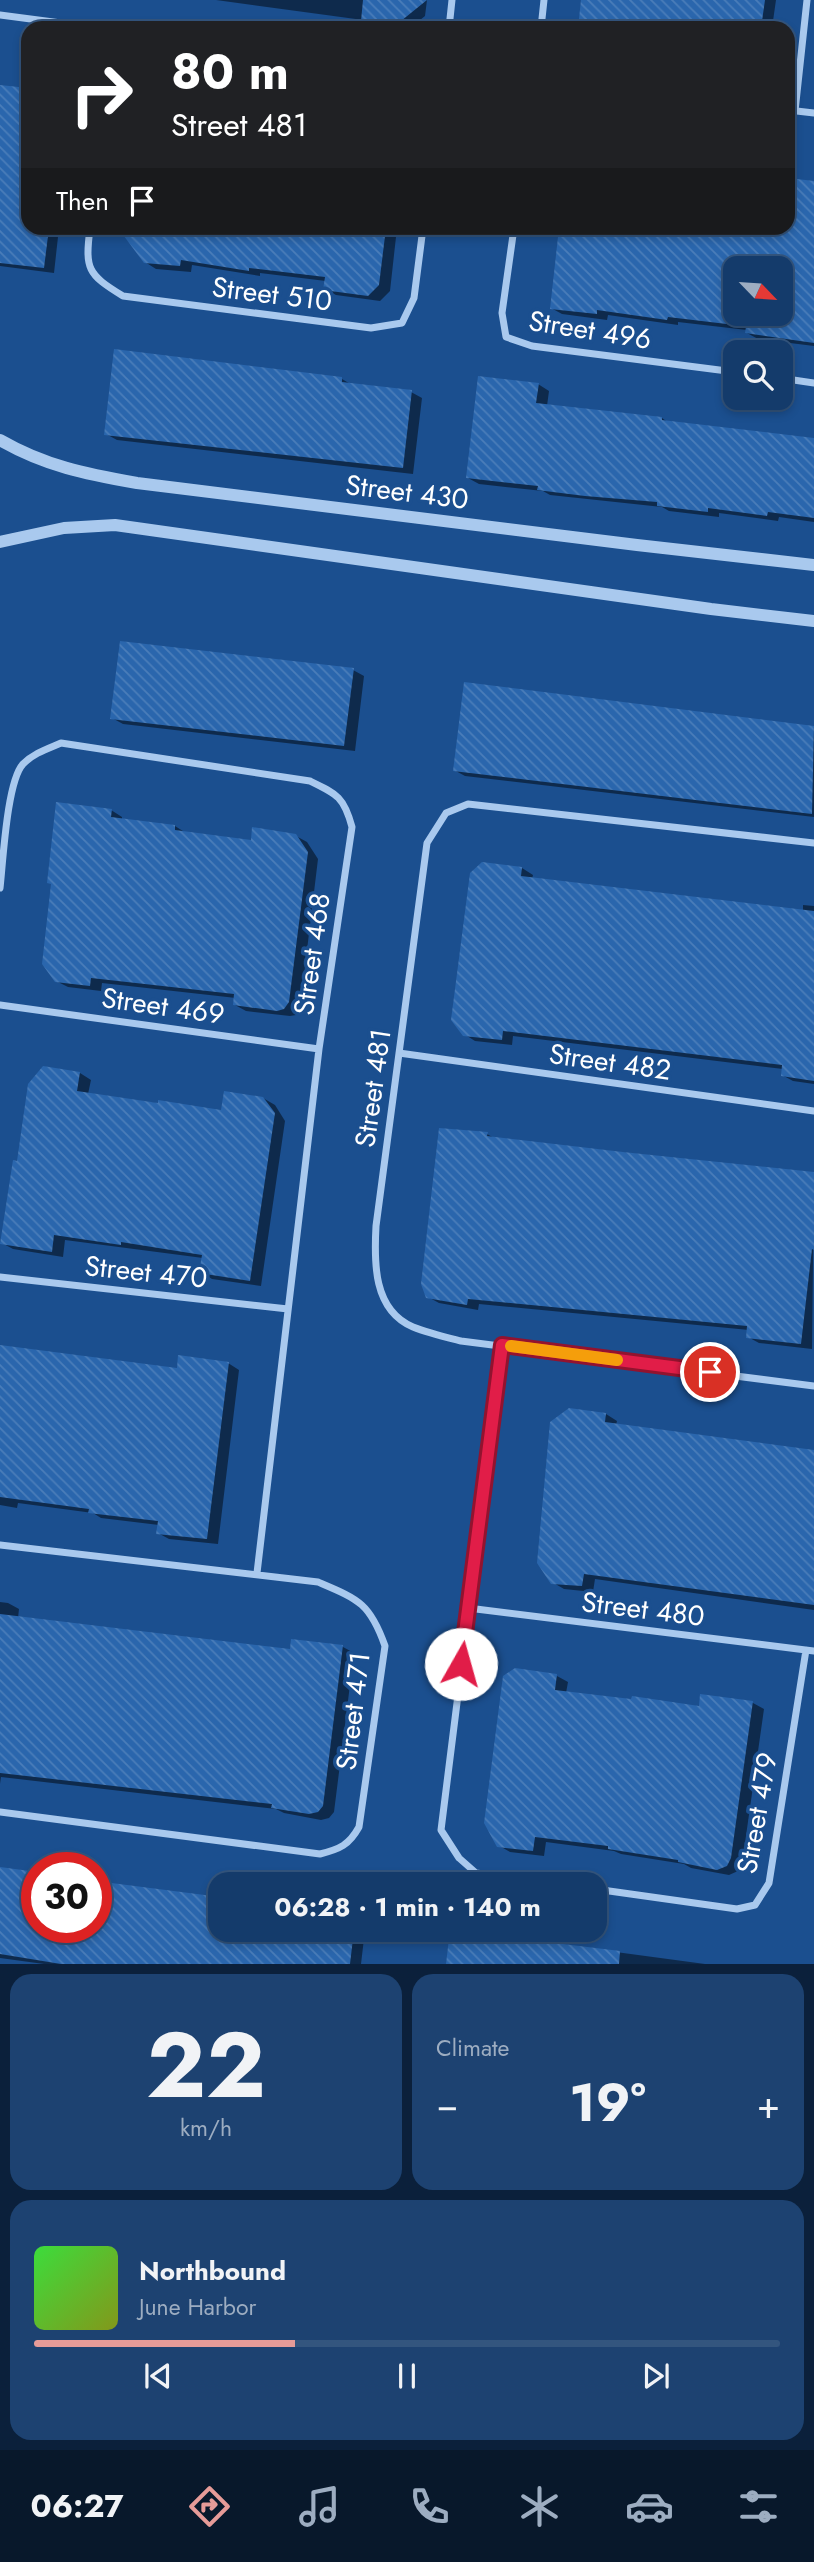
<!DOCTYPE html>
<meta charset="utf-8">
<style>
body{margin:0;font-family:Jost,sans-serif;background:#1d4271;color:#f1f3f6;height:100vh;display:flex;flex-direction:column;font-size:26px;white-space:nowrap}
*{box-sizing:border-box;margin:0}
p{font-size:23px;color:#9dadc1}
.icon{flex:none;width:38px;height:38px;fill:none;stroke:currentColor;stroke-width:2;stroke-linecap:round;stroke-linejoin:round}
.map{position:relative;height:1964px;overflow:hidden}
.drawer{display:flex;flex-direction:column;gap:10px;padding:10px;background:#0b203b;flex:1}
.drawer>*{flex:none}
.guide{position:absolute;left:21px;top:21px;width:774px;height:214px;border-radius:21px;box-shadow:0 4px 10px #0003,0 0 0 2px #33557e;background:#202124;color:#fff;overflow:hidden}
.needle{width:46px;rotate:115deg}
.tools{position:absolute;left:723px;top:256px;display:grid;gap:14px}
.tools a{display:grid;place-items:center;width:70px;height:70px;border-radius:14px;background:#143b6b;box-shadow:0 4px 10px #0003,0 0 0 2px #33557e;font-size:35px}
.speed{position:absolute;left:21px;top:1852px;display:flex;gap:14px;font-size:35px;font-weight:700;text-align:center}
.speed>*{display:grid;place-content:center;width:91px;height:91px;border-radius:50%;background:#143b6b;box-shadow:0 4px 10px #0003,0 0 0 2px #33557e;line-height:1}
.speed .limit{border:10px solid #d22;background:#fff;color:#111}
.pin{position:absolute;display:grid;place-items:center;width:60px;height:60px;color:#fff;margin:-30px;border:4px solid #fff;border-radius:50%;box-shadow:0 2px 7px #0007}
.me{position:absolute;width:77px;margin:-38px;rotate:7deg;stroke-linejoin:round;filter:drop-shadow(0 0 5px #0008)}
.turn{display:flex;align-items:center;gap:24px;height:147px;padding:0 35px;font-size:32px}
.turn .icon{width:91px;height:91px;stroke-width:2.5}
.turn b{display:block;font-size:49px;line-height:60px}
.then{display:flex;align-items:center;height:66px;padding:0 35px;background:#0003;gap:14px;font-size:26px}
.big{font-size:52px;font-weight:700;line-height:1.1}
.drawer .tile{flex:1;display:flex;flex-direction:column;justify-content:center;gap:10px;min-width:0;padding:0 24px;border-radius:21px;background:#1d4271}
.drawer .dial{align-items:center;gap:0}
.dial b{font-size:91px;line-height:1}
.song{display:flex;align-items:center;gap:21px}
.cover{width:84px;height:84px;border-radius:10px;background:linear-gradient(135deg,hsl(120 70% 55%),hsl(70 70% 35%))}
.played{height:7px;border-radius:4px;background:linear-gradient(90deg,#e69b98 35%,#33557e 35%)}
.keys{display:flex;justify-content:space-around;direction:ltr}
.heat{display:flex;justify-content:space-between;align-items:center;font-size:38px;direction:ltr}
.drawer .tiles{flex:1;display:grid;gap:10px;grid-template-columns:1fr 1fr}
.tile:last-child{grid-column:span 2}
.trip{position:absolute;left:208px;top:1872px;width:399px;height:70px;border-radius:21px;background:#143b6b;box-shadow:0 4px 10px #0003,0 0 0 2px #33557e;font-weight:700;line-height:70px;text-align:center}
.tabs{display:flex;height:112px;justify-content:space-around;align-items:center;background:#08182b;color:#9dadc1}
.tabs .icon{width:49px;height:49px}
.tabs .current{color:#e69b98}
.tabs b{font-size:32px;color:#f1f3f6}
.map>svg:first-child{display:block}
</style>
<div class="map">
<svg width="814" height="1964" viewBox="0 0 814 1964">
<defs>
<pattern id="building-back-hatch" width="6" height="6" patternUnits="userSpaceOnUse" patternTransform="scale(1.75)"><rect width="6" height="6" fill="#2a66ad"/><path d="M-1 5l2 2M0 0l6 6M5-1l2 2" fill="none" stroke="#4a7db9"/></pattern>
</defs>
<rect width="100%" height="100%" fill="#1b4f8f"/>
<path fill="#0007" fill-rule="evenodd" d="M216,0H427L425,16L410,28L374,26L363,20Z
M583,0H776L772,28H580Z
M0,87L28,90V228H59L54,273L0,266Z
M788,180L814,183V346L758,339L747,333V330L678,322V325L608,315L607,320L562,314L551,308L560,228H788ZM735,268H780V313H735Z
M130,228H397L390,291L380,301L336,295L325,289L326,281L260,273V276L192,265L191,272L156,269L145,262L128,239Z
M342,379L352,385L411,392L422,398L413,474L117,440L106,434Z
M538,384L549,391L547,406L662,418L669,423L814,441V522L779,517L778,521L719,513V517L669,511L662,507L550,495L543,491L479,484L468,478Z
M353,670L364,676L355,751L123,724L112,718Z
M465,684L814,728V817L465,776L454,770Z
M111,810L122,817V820L175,826L186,833L253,842L296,836L307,842L318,859L300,1008L296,1015L290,1016L246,1011L235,1005L236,998L102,983L101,991L68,987L56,981Z
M522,868L533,875L532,879L803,912V905L814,906V1084L793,1081L782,1075L783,1069L513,1036L512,1045L475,1041L464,1034Z
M80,1073L91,1080L88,1094L223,1112L263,1098L275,1105L285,1121L261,1286L212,1279L201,1272L203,1258L65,1240L63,1257L13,1249L2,1243L18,1163Z
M487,1134L494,1138L814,1174L812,1349L759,1343L748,1337L749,1330L479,1304L478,1310L439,1303L428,1297Z
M0,1347L178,1370L228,1363L239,1370L218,1544L169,1539L158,1533L159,1525L101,1518L93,1513L18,1503L17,1508L0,1505Z
M606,1414L617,1421L616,1425L814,1452V1610L595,1579L593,1592L564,1589L552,1582Z
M0,1602L8,1603L19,1609L18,1618L292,1651L293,1641L343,1647L354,1653L334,1812L329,1818L321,1820L284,1813L276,1809L1,1777L0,1784Z
M557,1676L568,1682L566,1693L700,1708L702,1696L753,1703L764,1709L742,1864L738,1871L729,1875L691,1868L684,1864L621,1854L614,1851L546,1842L544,1856L510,1852L498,1845Z
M0,1869L37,1927H96V1882L220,1899V1930H365L361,1964H44L0,1958Z
M452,1930L705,1964H448Z"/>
<path fill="url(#building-back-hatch)" d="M363,0H427L396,25L361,21Z
M581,0H765L761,28H578Z
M0,85L28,88V228H49L44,268L0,263Z
M788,178L814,181V343L745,333L748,313H780V268H735V325L668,317L667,320L597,310V314L550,309L559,228H788Z
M118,228H386L379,285L368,296L323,290L325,277L249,268V271L181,260L180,266L144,263Z
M114,349L342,377V382L412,390L403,468L104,435Z
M478,376L539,383L536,403L662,417V420L814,438V518L768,512L767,516L708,508V512L657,506V502L585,496L537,490L538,486L466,478Z
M120,641L354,668L344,746L110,719Z
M464,682L814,726L812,814L453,771Z
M56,802L112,809L111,817L175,825V830L251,840L252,827L296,834L308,852L289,1002L284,1009L277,1011L233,1005L234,994L91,978L90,986L55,982L42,964L51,884L47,883Z
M482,862L522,867L521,876L814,911V1081L781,1076L782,1065L503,1031L502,1040L463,1036L451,1020L470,873Z
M43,1066L80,1072L77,1091L158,1103V1100L221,1110L224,1091L263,1097L275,1113L250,1281L199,1273L202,1255L121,1242V1245L54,1235L52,1252L0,1244L13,1160L17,1161L28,1084Z
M439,1128L488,1132L487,1136L623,1152L814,1172V1250L812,1249L801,1344L746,1338L747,1326L468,1299L467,1305L426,1298L421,1284Z
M0,1345L177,1368L178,1355L229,1362L207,1539L156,1534L158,1521L88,1513L89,1509L0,1497Z
M569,1408L606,1413L605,1422L814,1450V1605L584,1574L582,1586L551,1584L537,1563L550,1422Z
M0,1614L290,1649L291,1639L343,1645L323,1806L318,1812L309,1814L271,1808L272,1804L0,1773Z
M515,1668L557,1674L555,1690L631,1699L632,1696L699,1706L700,1694L753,1701L731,1858L727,1866L717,1870L678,1862V1860L608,1849V1846L535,1837L533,1851L497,1847L484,1823L503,1676Z
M0,1867L37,1872V1927H96V1881L220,1897V1930H354L350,1964H61L0,1954Z
M450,1930L620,1951L619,1964H446Z"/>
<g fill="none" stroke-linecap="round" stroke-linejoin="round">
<path stroke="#a9c9ee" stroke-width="7" d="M0,15L99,28
M449,28L452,0
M541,28L544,0
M788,110L814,113
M795,111L807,0
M90,228C85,269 87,274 123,296L371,328L402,323L414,298L423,228
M514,228L502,313L506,337L532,346L735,372
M780,378L814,383
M814,843L468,804L446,813L427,843L376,1226C374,1262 373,1310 413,1327C428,1333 445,1337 461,1341L814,1386
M0,888C3,862 7,781 23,764C34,753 47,749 61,743L310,781C337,794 344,797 352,827L319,1049L257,1573
M0,1005L319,1049
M399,1053L814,1111
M0,1277L288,1309
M502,1345L441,1830L459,1858L476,1873L564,1885
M0,1545L318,1582C358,1599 370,1603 385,1646L359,1827C349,1845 340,1849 320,1854L0,1812
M468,1608L814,1651
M595,1889L737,1909L755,1905L769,1883L806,1650"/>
<path stroke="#a9c9ee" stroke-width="12" d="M0,440C45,466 86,474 137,483L637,545L814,565
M0,542L64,528L115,525L711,609L814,621"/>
</g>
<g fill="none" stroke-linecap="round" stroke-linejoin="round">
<g stroke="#92132f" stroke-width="18">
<path id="route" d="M461,1664L502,1345L710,1372"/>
</g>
<use href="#route" stroke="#e11d48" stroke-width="12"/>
<path stroke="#f59e0b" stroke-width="12" d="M511,1346L617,1360"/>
</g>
<g text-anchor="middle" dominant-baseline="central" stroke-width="7" stroke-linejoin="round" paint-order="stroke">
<g font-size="28" fill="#fff" stroke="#1b4f8f">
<text transform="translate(272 294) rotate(7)">Street 510</text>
<text transform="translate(590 330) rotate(9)">Street 496</text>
<text transform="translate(407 492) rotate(7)">Street 430</text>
<text transform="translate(312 954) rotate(-82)">Street 468</text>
<text transform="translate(163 1006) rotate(8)">Street 469</text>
<text transform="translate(610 1062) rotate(8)">Street 482</text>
<text transform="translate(373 1088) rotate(-82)">Street 481</text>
<text transform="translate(146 1272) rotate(6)">Street 470</text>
<text transform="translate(643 1609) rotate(7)">Street 480</text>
<text transform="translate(353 1711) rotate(-83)">Street 471</text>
<text transform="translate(757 1813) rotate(-80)">Street 479</text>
</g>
</g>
</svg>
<div class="tools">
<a><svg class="needle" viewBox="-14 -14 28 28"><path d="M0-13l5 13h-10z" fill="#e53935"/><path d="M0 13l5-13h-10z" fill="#9dadc1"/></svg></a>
<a><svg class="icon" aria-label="search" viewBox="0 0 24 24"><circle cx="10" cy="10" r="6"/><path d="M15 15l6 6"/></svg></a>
</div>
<div class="speed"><div class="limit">30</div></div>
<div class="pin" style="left:710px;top:1372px;background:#d93025"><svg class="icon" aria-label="arrive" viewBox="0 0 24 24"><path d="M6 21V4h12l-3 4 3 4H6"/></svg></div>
<svg class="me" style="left:461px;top:1664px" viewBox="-20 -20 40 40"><circle r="19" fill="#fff"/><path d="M0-13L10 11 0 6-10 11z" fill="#e11d48"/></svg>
<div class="trip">06:28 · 1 min · 140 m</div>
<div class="guide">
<div class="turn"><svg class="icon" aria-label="right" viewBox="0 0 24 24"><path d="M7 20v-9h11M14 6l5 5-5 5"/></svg><div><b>80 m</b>Street 481</div></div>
<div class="then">Then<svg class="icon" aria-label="arrive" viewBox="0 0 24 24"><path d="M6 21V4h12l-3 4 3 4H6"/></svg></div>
</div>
</div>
<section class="drawer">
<div class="tiles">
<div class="tile dial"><b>22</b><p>km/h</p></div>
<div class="tile"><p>Climate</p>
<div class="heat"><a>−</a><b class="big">19°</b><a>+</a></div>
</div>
<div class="tile">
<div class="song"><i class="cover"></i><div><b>Northbound</b><p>June Harbor</p></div></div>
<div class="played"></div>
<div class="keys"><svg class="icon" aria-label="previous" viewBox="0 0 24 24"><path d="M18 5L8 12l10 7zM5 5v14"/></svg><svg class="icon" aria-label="pause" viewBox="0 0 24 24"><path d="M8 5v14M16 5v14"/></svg><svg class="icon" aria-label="next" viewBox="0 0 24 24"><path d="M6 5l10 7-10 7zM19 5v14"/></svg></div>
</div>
</div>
</section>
<nav class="tabs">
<b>06:27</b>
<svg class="icon current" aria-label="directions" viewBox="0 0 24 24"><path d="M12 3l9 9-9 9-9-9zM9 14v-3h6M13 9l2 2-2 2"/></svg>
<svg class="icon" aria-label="music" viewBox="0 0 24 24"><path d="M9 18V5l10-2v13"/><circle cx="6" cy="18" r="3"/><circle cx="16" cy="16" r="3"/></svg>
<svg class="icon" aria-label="phone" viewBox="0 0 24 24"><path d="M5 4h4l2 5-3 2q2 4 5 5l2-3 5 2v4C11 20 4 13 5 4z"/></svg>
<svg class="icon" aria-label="climate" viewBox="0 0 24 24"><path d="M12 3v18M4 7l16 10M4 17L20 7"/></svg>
<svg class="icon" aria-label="car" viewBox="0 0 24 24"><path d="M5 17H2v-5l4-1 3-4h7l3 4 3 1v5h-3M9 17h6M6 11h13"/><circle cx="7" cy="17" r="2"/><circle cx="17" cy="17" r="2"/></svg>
<svg class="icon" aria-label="filters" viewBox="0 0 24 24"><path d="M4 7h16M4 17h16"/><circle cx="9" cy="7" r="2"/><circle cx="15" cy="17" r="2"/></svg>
</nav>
